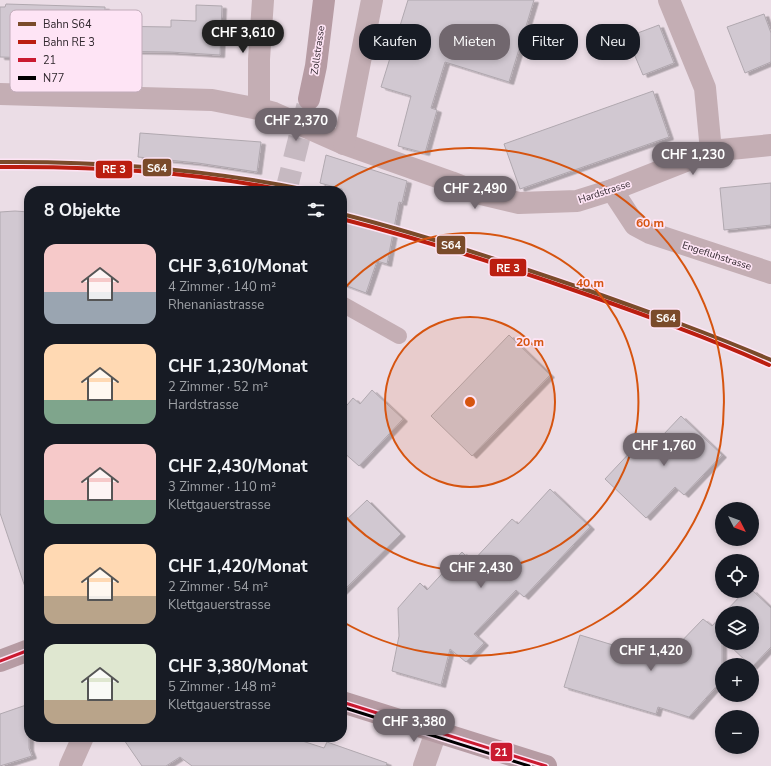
<!DOCTYPE html>
<html lang="de">
<meta charset="utf-8">
<style>
:root{--surface:#171b24;--page:#242831;--text:#f1f3f6;--muted:#9ea1a6;--accent:#71676e}
body{margin:0;font-family:"Nunito Sans",sans-serif;background:var(--page);color:var(--text);height:100vh;display:flex;flex-direction:column;font-size:15px;white-space:nowrap}
*{box-sizing:border-box;margin:0}
p{font-size:13px;color:var(--muted)}
.icon{flex:none;width:22px;height:22px;fill:none;stroke:currentColor;stroke-width:2;stroke-linecap:round;stroke-linejoin:round}
.map{position:relative;flex:1;overflow:hidden}
.sheet{position:absolute;left:24px;top:186px;width:323px;height:556px;display:flex;flex-direction:column;background:var(--surface);border-radius:16px;box-shadow:0 2px 6px #0003}
.sheet>*{flex:none}
.banner{position:absolute;left:359px;top:24px;width:352px;height:36px;display:flex;gap:8px}
.needle{width:26px;rotate:132deg}
.tools{position:absolute;left:715px;top:502px;display:grid;gap:8px}
.tools a{display:grid;place-items:center;width:44px;height:44px;border-radius:50%;background:var(--surface);box-shadow:0 2px 6px #0003;font-size:20px}
.price{position:absolute;translate:-50% -34px;padding:0 9px;border-radius:14px;background:var(--accent);color:#fff;font-size:13px;line-height:26px;filter:drop-shadow(0 1px 2px #0008)}
.price::after{content:'';position:absolute;left:50%;top:24px;width:12px;height:9px;margin-left:-6px;background:inherit;clip-path:polygon(0 0,100% 0,50% 100%)}
.price.on{background:#222;color:#fff}
ul{padding:0;list-style:none}
li{display:flex;align-items:center;gap:12px;height:100px;padding:0 20px}
li span{display:grid;place-items:center;flex:none;width:112px;height:80px;border-radius:12px;color:#555}
li>.icon{margin-inline-start:auto}
span .icon{width:48px;height:48px;fill:#fffc;stroke-width:1}
li b{font-size:17px}
h2{display:flex;justify-content:space-between;align-items:center;height:48px;padding:0 20px;font-size:17px}
.pill{padding:0 14px;border-radius:16px;background:var(--surface);box-shadow:0 2px 6px #0003;font-size:14px;line-height:36px}
.pill.on{background:var(--accent);color:#fff}
.map>svg:first-child{display:block}
.building{fill:#d1c8d1;stroke:#b0a8af;filter:url(#shadow)}
.lines{fill:none;stroke-linecap:round;stroke-linejoin:round}
.primary-tunnel{stroke:#c6b9c1;stroke-width:22;stroke-dasharray:22 11;stroke-linecap:butt}
.service{stroke:#c4aeb4;stroke-width:16}
.minor{stroke:#c4aeb4;stroke-width:22}
.tertiary{stroke:#c4aeb4;stroke-width:22}
.primary{stroke:#b69ba3;stroke-width:22}
.bus-1-casing{stroke:#fee4f5;stroke-width:6}
.bus-2-casing{stroke:#fee4f5;stroke-width:6}
.bus-1{stroke:#ca1a30;stroke-width:3}
.bus-2{stroke:#000;stroke-width:3}
.rail-1-casing{stroke:#fee4f5;stroke-width:7}
.rail-2-casing{stroke:#fee4f5;stroke-width:7}
.rail-1{stroke:#7a4b2a;stroke-width:4}
.rail-2{stroke:#bb1e10;stroke-width:4}
.ring{fill:none;stroke:#d6540f;stroke-width:2}
.labels{text-anchor:middle;stroke-width:3.5;stroke-linejoin:round;paint-order:stroke}
.street-label{font-size:10px;fill:#30272d;stroke:#fee4f5}
.key{fill:#fee4f5;stroke:#c0abb9;stroke-width:1}
.key-label{font-size:11px;fill:#30272d}
.centre{fill:#d6540f;stroke:#fee4f5;stroke-width:2}
.ring-label{font-size:12px;text-anchor:middle;font-weight:bold;fill:#d6540f;stroke:#fee4f5;stroke-width:3.5;stroke-linejoin:round;paint-order:stroke}
.line-badge{stroke:#fee4f5;stroke-width:1.5}
.badge-label{font-size:11px;text-anchor:middle;font-weight:bold;fill:#fff}
</style>
<div class="map">
<svg width="771" height="766" viewBox="0 0 771 766">
<defs>
<filter id="shadow"><feDropShadow dx="4.5" dy="2.5" stdDeviation="0" flood-color="#0004"/></filter>
</defs>
<rect width="100%" height="100%" fill="#ebdde6"/>
<g class="building">
<polygon points="408,0 534,0 509,82 445,62 431,108 437,110 425,153 398,146 411,96 381,87"/>
<polygon points="6,4 105,7 105,26 171,27 171,20 196,21 196,5 222,6 220,55 170,52 104,51 104,60 0,57 0,7 5,7"/>
<polygon points="764,14 771,33 771,62 745,73 727,27"/>
<polygon points="659,25 674,63 643,75 627,37"/>
<polygon points="653,91 669,137 520,189 504,144"/>
<polygon points="140,133 261,142 257,172 198,163 138,157"/>
<polygon points="326,155 407,181 402,203 399,202 387,264 377,261 366,293 342,284 342,189 320,183"/>
<polygon points="771,183 771,225 724,230 720,188"/>
<polygon points="15,211 29,212 29,586 25,587 0,513 0,212"/>
<polygon points="509,335 550,375 472,456 431,416"/>
<polygon points="372,390 403,419 359,466 342,451 342,411 353,398 360,404"/>
<polygon points="681,416 722,455 684,495 675,487 646,518 605,479 635,447 644,455"/>
<polygon points="550,489 590,527 524,597 516,590 474,634 484,643 466,662 450,649 441,685 392,671 399,636 398,608 420,583 427,590 462,552 472,562 512,519 518,524"/>
<polygon points="367,500 401,534 342,592 342,524"/>
<polygon points="752,590 771,608 771,647 752,667 752,665 750,665 727,643 752,643 752,613 724,613 745,591 752,591"/>
<polygon points="722,615 722,680 689,717 658,707 656,714 564,687 580,635 669,662 673,650 703,619 712,626"/>
<polygon points="29,704 29,748 32,756 0,766 0,714"/>
<polygon points="122,737 290,737 324,748 327,742 387,763 386,766 192,766 180,757 166,766 142,766"/>
</g>
<g class="lines">
<polyline class="primary-tunnel" points="286,191 309,99"/>
<polyline class="service" points="342,304 399,336"/>
<g class="minor">
<polyline points="669,0 705,88 711,151"/>
<polyline points="0,94 212,100 259,109 274,113 344,144 451,182 481,194 519,203 577,201 612,190 711,151 771,145"/>
<polyline points="259,109 259,59 263,0"/>
<polyline points="344,144 372,0"/>
<polyline points="612,190 635,225 650,233 771,273"/>
<polyline points="424,766 436,732"/>
</g>
<polyline class="tertiary" points="70,766 83,737"/>
<g class="primary">
<polyline points="309,99 316,66 324,0"/>
<polyline points="0,661 29,650"/>
<polyline points="342,702 546,766"/>
</g>
<defs>
<g id="bus-1">
<polyline points="0,661 29,650"/>
<polyline points="342,702 546,766"/>
</g>
<polyline id="bus-2" points="342,707 529,766"/>
</defs>
<use href="#bus-1" class="bus-1-casing"/>
<use href="#bus-2" class="bus-2-casing"/>
<use href="#bus-1" class="bus-1"/>
<use href="#bus-2" class="bus-2"/>
<defs>
<g id="rail-1">
<path d="M0 162C107 161 207 169 312 191"/>
<path d="M342 214C425 235 506 262 587 290 649 312 711 334 771 360"/>
</g>
<g id="rail-2">
<path d="M0 167C96 166 193 171 287 191"/>
<path d="M342 219C424 240 505 266 585 294 647 316 709 338 769 365"/>
</g>
</defs>
<use href="#rail-1" class="rail-1-casing"/>
<use href="#rail-2" class="rail-2-casing"/>
<use href="#rail-1" class="rail-1"/>
<use href="#rail-2" class="rail-2"/>
</g>
<circle cx="470" cy="402" r="85" fill="#d6540f" fill-opacity=".12"/>
<g class="ring">
<circle cx="470" cy="402" r="85"/>
<path d="M342 291A169 169 0 1 1 342 513"/>
<path d="M330 190A254 254 0 1 1 343 622"/>
</g>
<g class="labels">
<g class="street-label">
<text transform="translate(317 50) rotate(-82)" y="4">Zollstrasse</text>
<text transform="translate(604 191) rotate(-18)" y="4">Hardstrasse</text>
<text transform="translate(717 255) rotate(18)" y="4">Engefluhstrasse</text>
</g>
</g>
<rect x="10" y="10" width="132" height="82" rx="6" class="key"/>
<rect x="18" y="22" width="18" height="4" fill="#7a4b2a"/>
<rect x="18" y="40" width="18" height="4" fill="#bb1e10"/>
<rect x="18" y="58" width="18" height="4" fill="#ca1a30"/>
<rect x="18" y="76" width="18" height="4" fill="#000"/>
<g class="key-label">
<text x="43" y="28">Bahn S64</text>
<text x="43" y="46">Bahn RE 3</text>
<text x="43" y="64">21</text>
<text x="43" y="82">N77</text>
</g>
<circle cx="470" cy="402" r="6" class="centre"/>
<g class="ring-label">
<text x="650" y="227">60 m</text>
<text x="590" y="287">40 m</text>
<text x="530" y="346">20 m</text>
</g>
<g class="line-badge">
<rect x="142" y="158" width="30" height="19" rx="4" fill="#7a4b2a"/>
<rect x="95" y="160" width="38" height="19" rx="4" fill="#bb1e10"/>
<rect x="436" y="235" width="30" height="20" rx="4" fill="#7a4b2a"/>
<rect x="489" y="258" width="38" height="19" rx="4" fill="#bb1e10"/>
<rect x="650" y="309" width="31" height="19" rx="4" fill="#7a4b2a"/>
<rect x="490" y="742" width="23" height="20" rx="4" fill="#ca1a30"/>
</g>
<g class="badge-label">
<text x="157" y="172">S64</text>
<text x="114" y="173">RE 3</text>
<text x="451" y="249">S64</text>
<text x="508" y="272">RE 3</text>
<text x="666" y="322">S64</text>
<text x="501" y="756">21</text>
</g>
</svg>
<div class="tools">
<a><svg class="needle" viewBox="-14 -14 28 28"><path d="M0-13l5 13h-10z" fill="#e53935"/><path d="M0 13l5-13h-10z" fill="#9ea1a6"/></svg></a>
<a><svg class="icon" aria-label="locate" viewBox="0 0 24 24"><circle cx="12" cy="12" r="6"/><path d="M12 2v4M12 18v4M2 12h4M18 12h4"/></svg></a>
<a><svg class="icon" aria-label="layers" viewBox="0 0 24 24"><path d="M12 4l9 5-9 5-9-5zM3 14l9 5 9-5"/></svg></a>
<a>+</a>
<a>−</a>
</div>
<b class="price on" style="left:243px;top:54px">CHF 3,610</b>
<b class="price" style="left:296px;top:142px">CHF 2,370</b>
<b class="price" style="left:693px;top:176px">CHF 1,230</b>
<b class="price" style="left:475px;top:210px">CHF 2,490</b>
<b class="price" style="left:664px;top:467px">CHF 1,760</b>
<b class="price" style="left:481px;top:589px">CHF 2,430</b>
<b class="price" style="left:651px;top:672px">CHF 1,420</b>
<b class="price" style="left:414px;top:743px">CHF 3,380</b>
<div class="banner">
<a class="pill">Kaufen</a>
<a class="pill on">Mieten</a>
<a class="pill">Filter</a>
<a class="pill">Neu</a>
</div>
<section class="sheet">
<h2>8 Objekte<svg class="icon" aria-label="filters" viewBox="0 0 24 24"><path d="M4 7h16M4 17h16"/><circle cx="9" cy="7" r="2"/><circle cx="15" cy="17" r="2"/></svg></h2>
<ul>
<li><span style="background:linear-gradient(#f6c9c9 60%,#9aa5b1 0)"><svg class="icon" aria-label="home" viewBox="0 0 24 24"><path d="M3 11l9-7 9 7M6 9v11h12V9"/></svg></span><div><b>CHF 3,610/Monat</b><p>4 Zimmer · 140 m²</p><p>Rhenaniastrasse</p></div></li>
<li><span style="background:linear-gradient(#ffd9b3 70%,#7fa58c 0)"><svg class="icon" aria-label="home" viewBox="0 0 24 24"><path d="M3 11l9-7 9 7M6 9v11h12V9"/></svg></span><div><b>CHF 1,230/Monat</b><p>2 Zimmer · 52 m²</p><p>Hardstrasse</p></div></li>
<li><span style="background:linear-gradient(#f6c9c9 70%,#7fa58c 0)"><svg class="icon" aria-label="home" viewBox="0 0 24 24"><path d="M3 11l9-7 9 7M6 9v11h12V9"/></svg></span><div><b>CHF 2,430/Monat</b><p>3 Zimmer · 110 m²</p><p>Klettgauerstrasse</p></div></li>
<li><span style="background:linear-gradient(#ffd9b3 65%,#b9a48a 0)"><svg class="icon" aria-label="home" viewBox="0 0 24 24"><path d="M3 11l9-7 9 7M6 9v11h12V9"/></svg></span><div><b>CHF 1,420/Monat</b><p>2 Zimmer · 54 m²</p><p>Klettgauerstrasse</p></div></li>
<li><span style="background:linear-gradient(#dfe7d0 70%,#b9a48a 0)"><svg class="icon" aria-label="home" viewBox="0 0 24 24"><path d="M3 11l9-7 9 7M6 9v11h12V9"/></svg></span><div><b>CHF 3,380/Monat</b><p>5 Zimmer · 148 m²</p><p>Klettgauerstrasse</p></div></li>
</ul>
</section>
</div>
